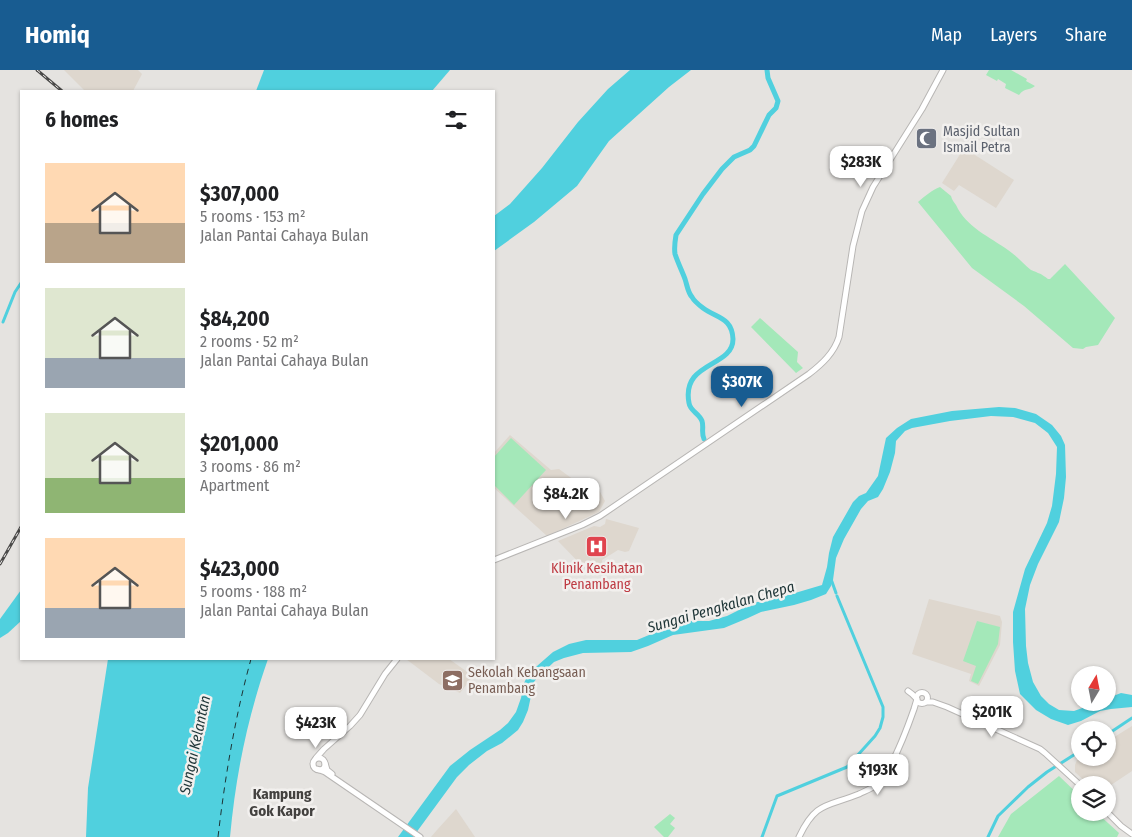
<!DOCTYPE html>
<meta charset="utf-8">
<style>
:root{--surface:#fff;--page:#f2f2f2;--text:#202124;--muted:#757577;--accent:#185c91}
body{margin:0;font-family:"Fira Sans Condensed",sans-serif;background:var(--page);color:var(--text);height:100vh;display:flex;flex-direction:column;font-size:19px;white-space:nowrap}
*{box-sizing:border-box;margin:0}
p{font-size:16px;color:var(--muted)}
.icon{flex:none;width:28px;height:28px;fill:none;stroke:currentColor;stroke-width:2;stroke-linecap:round;stroke-linejoin:round}
.map{position:relative;flex:1;overflow:hidden}
.side{position:absolute;left:20px;top:20px;width:475px;height:570px;display:flex;flex-direction:column;background:var(--surface);border-radius:0px;box-shadow:0 1px 4px #0004}
.side>*{flex:none}
.needle{width:32px;rotate:10deg}
.fabs{position:absolute;left:1071px;top:596px;display:grid;gap:10px}
.fabs a{display:grid;place-items:center;width:45px;height:45px;border-radius:50%;background:var(--surface);box-shadow:0 1px 4px #0004;font-size:25px}
.price{position:absolute;translate:-50% -42px;padding:0 11px;border-radius:10px;background:#fff;color:#222;font-size:16px;line-height:32px;filter:drop-shadow(0 1px 2px #0008)}
.price::after{content:'';position:absolute;left:50%;top:30px;width:15px;height:11px;margin-left:-8px;background:inherit;clip-path:polygon(0 0,100% 0,50% 100%)}
.price.selected{background:var(--accent);color:#fff}
ul{padding:0;list-style:none}
li{display:flex;align-items:center;gap:15px;height:125px;padding:0 25px}
li span{display:grid;place-items:center;flex:none;width:140px;height:100px;border-radius:0px;color:#555}
li>.icon{margin-inline-start:auto}
span .icon{width:60px;height:60px;fill:#fffc;stroke-width:1}
li b{font-size:21px}
h2{display:flex;justify-content:space-between;align-items:center;height:60px;padding:0 25px;font-size:21px}
header{display:flex;align-items:center;gap:30px;box-sizing:border-box;height:70px;padding:0 25px;background:var(--accent);color:#fff}
header strong{font-size:24px}
nav{display:flex;gap:28px;margin-inline-start:auto;font-size:18px}
.map>svg:first-child{display:block}
.built{fill:#ded7ce}
.green{fill:#a4e8b9}
.water{fill:#50d0de}
.lines{fill:none;stroke-linecap:round;stroke-linejoin:round}
.canal{stroke:#50d0de;stroke-width:3}
.river{stroke:#50d0de;stroke-width:5}
.ferry{stroke:#1d3436;stroke-width:1;stroke-dasharray:6 5;stroke-linecap:butt}
.major-casing{stroke:#b8b6b4;stroke-width:7}
.major{stroke:#fff;stroke-width:5}
.rail-casing{stroke:#4a4948;stroke-width:3}
.rail{stroke:#f2f0ee;stroke-width:1;stroke-dasharray:4;stroke-linecap:butt}
.labels{text-anchor:middle;stroke-width:5;stroke-linejoin:round;paint-order:stroke}
.worship-label{font-size:14px;fill:#5b616d;stroke:#f2f0ee;text-anchor:start}
.health-label{font-size:14px;fill:#be3a42;stroke:#f2f0ee}
.education-label{font-size:14px;fill:#785e54;stroke:#f2f0ee;text-anchor:start}
.water-label{font-size:15px;font-style:italic;fill:#1d3436;stroke:#f2f0ee}
.neighbourhood-label{font-size:15px;font-weight:bold;fill:#43413f;stroke:#f2f0ee}
</style>
<header>
<strong>Homiq</strong>
<nav><a>Map</a><a>Layers</a><a>Share</a></nav>
</header>
<div class="map">
<svg width="1132" height="767" viewBox="0 0 1132 767">
<rect width="100%" height="100%" fill="#e5e3e0"/>
<g class="built">
<polygon points="64,0 138,0 142,4 133,21 85,21"/>
<polygon points="964,78 1014,110 996,138 959,115 954,121 942,113"/>
<polygon points="510,365 551,400 559,399 574,410 593,419 598,418 605,431 599,442 547,466 494,418 494,383"/>
<polygon points="606,449 639,458 629,481 625,482 618,480 602,490 603,499 590,504 558,471 594,456 600,457 605,454"/>
<polygon points="929,529 1000,546 1002,552 1000,575 979,616 969,611 971,604 912,584"/>
<polygon points="406,589 449,589 473,606 460,623 439,614"/>
<polygon points="1132,656 1132,701 1108,717 1108,715 1089,715 1075,702 1075,695 1077,690 1081,688 1108,688 1108,671"/>
<polygon points="456,739 475,767 431,767 437,760"/>
</g>
<g class="green">
<path d="M989 0H1011L1027 9 1026 11 1035 16C1029 21 1025 17 1019 25L1005 18 1006 14 998 9 997 11 986 5Z"/>
<path d="M940 117 951 126C952 130 954 132 956 135 966 157 990 167 1008 180 1017 186 1023 194 1031 200 1035 202 1035 201 1038 203 1042 204 1045 207 1048 209H1050L1065 194 1115 248 1098 275 1086 277 1083 279 1073 278 1024 236 972 198 918 132C925 126 932 120 940 117Z"/>
<polygon points="760,248 798,282 797,292 803,298 796,303 751,257"/>
<polygon points="511,368 546,400 514,435 494,415 494,387"/>
<polygon points="977,551 1000,557 998,574 978,614 971,611 976,596 963,591"/>
<polygon points="1059,706 1080,726 1080,742 1097,743 1119,763 1117,767 998,767 1011,744"/>
<polygon points="670,744 675,748 670,754 675,758 668,767 664,767 654,757"/>
</g>
<g class="water">
<polygon points="264,0 450,0 432,21 256,21"/>
<polygon points="630,0 691,0 669,17 609,71 577,116 534,152 494,181 494,146 510,134 542,98 578,52 608,19"/>
<polygon points="999,337 1015,338 1036,344 1052,355 1061,366 1065,375 1066,407 1064,428 1059,452 1038,494 1030,515 1025,539 1026,576 1028,593 1033,612 1041,626 1049,634 1059,640 1074,641 1085,637 1094,633 1108,632 1108,628 1121,623 1132,625 1132,637 1111,639 1100,641 1081,651 1068,655 1051,649 1036,640 1020,624 1015,601 1013,572 1013,542 1025,499 1047,453 1052,436 1056,404 1057,377 1048,363 1035,353 1013,347 991,346 950,351 912,358 905,361 896,371 895,383 890,402 883,419 878,427 868,431 861,439 844,469 836,488 833,510 831,516 826,524 811,530 794,535 761,542 748,548 724,558 673,565 648,576 631,582 583,583 564,588 554,592 537,608 534,612 528,640 523,652 518,660 502,673 487,681 469,695 457,707 413,767 398,767 450,696 470,680 500,660 508,653 516,642 521,628 524,613 529,603 553,582 569,574 586,570 637,570 673,555 690,551 709,551 727,546 753,533 785,526 822,515 827,497 829,483 833,467 853,432 859,426 866,423 878,406 886,368 897,358 911,349 952,341"/>
<polygon points="21,520 21,551 8,563 0,568 0,549"/>
<path d="M108 589H268C247 649 236 704 230 767H86L88 718Z"/>
</g>
<g class="lines">
<g class="canal">
<polyline points="3,252 15,222 21,213"/>
<polyline points="831,509 836,523"/>
<polyline points="1108,664 1132,648"/>
<polyline points="762,767 777,726 847,697 875,666 880,658 883,647 883,637 837,526"/>
<polyline points="988,767 998,746 1028,717 1047,702 1080,681"/>
</g>
<path class="river" d="M704 369C701 363 704 357 702 351 699 343 690 341 689 333 681 291 733 298 733 269 732 247 716 248 703 238 699 235 694 231 692 227 688 223 687 215 685 209 682 201 678 193 675 184 674 178 675 171 676 165L703 124 722 99 734 87 750 80 754 76 769 45 776 38 778 31 768 8 767 0"/>
<path class="ferry" d="M218 767C225 707 235 647 251 589"/>
<defs>
<g id="major">
<path d="M494 490 582 455 600 446 809 304C822 294 834 283 839 267L853 176 862 141 873 117 922 39 943 0"/>
<circle cx="922" cy="628" r="5.5"/>
<polyline points="926,632 933,632 947,637 1040,679 1045,683 1080,715"/>
<circle cx="319" cy="694" r="6"/>
<polyline points="316,688 324,679 350,656 360,645 385,604 397,589"/>
<polyline points="325,693 327,700 332,704"/>
<polyline points="317,699 325,702 420,767"/>
<polyline points="1107,742 1121,756 1132,764"/>
<path d="M799 767C816 731 827 737 859 724 865 721 871 719 876 715 892 701 907 659 914 639L917 629 912 624 908 621"/>
</g>
</defs>
<use href="#major" class="major-casing"/>
<use href="#major" class="major"/>
<defs>
<g id="rail">
<polyline points="37,0 62,21"/>
<polyline points="0,494 21,457"/>
</g>
</defs>
<use href="#rail" class="rail-casing"/>
<use href="#rail" class="rail"/>
</g>
<defs>
<symbol id="mosque-square" viewBox="-11 -11 22 22"><rect x="-9" y="-9" width="18" height="18" rx="4" fill="#6b7280" stroke="#f2f0ee"/><path d="M3.5-4.9A6 6 0 1 0 3.5 4.9A5 5 0 1 1 3.5-4.9Z" fill="#fff"/></symbol>
<symbol id="hospital-square" viewBox="-11 -11 22 22"><rect x="-9" y="-9" width="18" height="18" rx="4" fill="#e0444e" stroke="#f2f0ee"/><path d="M-5-5h3v3.5h4V-5h3V5h-3V1.5h-4V5h-3Z" fill="#fff"/></symbol>
<symbol id="school-square" viewBox="-11 -11 22 22"><rect x="-9" y="-9" width="18" height="18" rx="4" fill="#8d6e63" stroke="#f2f0ee"/><path d="M0-5L7-2L0 1L-7-2ZM-4 1L0 2.5L4 1V4Q0 6-4 4Z" fill="#fff"/></symbol>
</defs>
<g fill-rule="evenodd">
<use href="#mosque-square" x="914" y="56" width="25" height="25"/>
<use href="#hospital-square" x="584" y="464" width="25" height="25"/>
<use href="#school-square" x="440" y="598" width="25" height="25"/>
</g>
<g class="labels">
<g class="worship-label">
<text x="943" y="66">Masjid Sultan<tspan x="943" dy="16">Ismail Petra</tspan></text>
</g>
<g class="health-label">
<text x="597" y="503">Klinik Kesihatan<tspan x="597" dy="16">Penambang</tspan></text>
</g>
<g class="education-label">
<text x="468" y="607">Sekolah Kebangsaan<tspan x="468" dy="16">Penambang</tspan></text>
</g>
<g class="water-label">
<text transform="translate(721 537) rotate(-16)" y="5">Sungai Pengkalan Chepa</text>
<text transform="translate(195 675) rotate(-78)" y="5">Sungai Kelantan</text>
</g>
<g class="neighbourhood-label">
<text x="282" y="729">Kampung<tspan x="282" dy="17">Gok Kapor</tspan></text>
</g>
</g>
</svg>
<div class="fabs">
<a><svg class="needle" viewBox="-14 -14 28 28"><path d="M0-13l5 13h-10z" fill="#e53935"/><path d="M0 13l5-13h-10z" fill="#757577"/></svg></a>
<a><svg class="icon" aria-label="locate" viewBox="0 0 24 24"><circle cx="12" cy="12" r="6"/><path d="M12 2v4M12 18v4M2 12h4M18 12h4"/></svg></a>
<a><svg class="icon" aria-label="layers" viewBox="0 0 24 24"><path d="M12 4l9 5-9 5-9-5zM3 14l9 5 9-5"/></svg></a>
</div>
<b class="price" style="left:861px;top:118px">$283K</b>
<b class="price selected" style="left:742px;top:338px">$307K</b>
<b class="price" style="left:566px;top:450px">$84.2K</b>
<b class="price" style="left:992px;top:668px">$201K</b>
<b class="price" style="left:316px;top:679px">$423K</b>
<b class="price" style="left:878px;top:726px">$193K</b>
<section class="side">
<h2>6 homes<svg class="icon" aria-label="filters" viewBox="0 0 24 24"><path d="M4 7h16M4 17h16"/><circle cx="9" cy="7" r="2"/><circle cx="15" cy="17" r="2"/></svg></h2>
<ul>
<li><span style="background:linear-gradient(#ffd9b3 60%,#b9a48a 0)"><svg class="icon" aria-label="home" viewBox="0 0 24 24"><path d="M3 11l9-7 9 7M6 9v11h12V9"/></svg></span><div><b>$307,000</b><p>5 rooms · 153 m²</p><p>Jalan Pantai Cahaya Bulan</p></div></li>
<li><span style="background:linear-gradient(#dfe7d0 70%,#9aa5b1 0)"><svg class="icon" aria-label="home" viewBox="0 0 24 24"><path d="M3 11l9-7 9 7M6 9v11h12V9"/></svg></span><div><b>$84,200</b><p>2 rooms · 52 m²</p><p>Jalan Pantai Cahaya Bulan</p></div></li>
<li><span style="background:linear-gradient(#dfe7d0 65%,#8fb573 0)"><svg class="icon" aria-label="home" viewBox="0 0 24 24"><path d="M3 11l9-7 9 7M6 9v11h12V9"/></svg></span><div><b>$201,000</b><p>3 rooms · 86 m²</p><p>Apartment</p></div></li>
<li><span style="background:linear-gradient(#ffd9b3 70%,#9aa5b1 0)"><svg class="icon" aria-label="home" viewBox="0 0 24 24"><path d="M3 11l9-7 9 7M6 9v11h12V9"/></svg></span><div><b>$423,000</b><p>5 rooms · 188 m²</p><p>Jalan Pantai Cahaya Bulan</p></div></li>
</ul>
</section>
</div>
